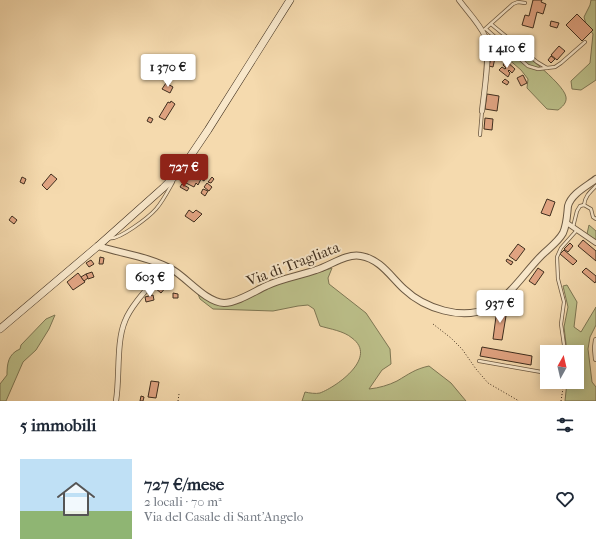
<!DOCTYPE html>
<html lang="it">
<meta charset="utf-8">
<style>
:root{--surface:#fff;--page:#f2f2f3;--text:#1f2937;--muted:#747a83;--line:#e0e1e3;--accent:#8f2418}
body{margin:0;font-family:"IM FELL French Canon",serif;background:var(--page);color:var(--text);height:100vh;display:flex;flex-direction:column;font-size:15px;white-space:nowrap}
*{box-sizing:border-box;margin:0}
p{font-size:13px;color:var(--muted)}
.icon{flex:none;width:22px;height:22px;fill:none;stroke:currentColor;stroke-width:2;stroke-linecap:round;stroke-linejoin:round}
.map{position:relative;height:401px;overflow:hidden}
.panel{display:flex;flex-direction:column;background:var(--surface);flex:1}
.panel>*{flex:none}
.needle{width:26px;rotate:8deg}
.buttons{position:absolute;left:540px;top:345px;display:grid;gap:8px}
.buttons a{display:grid;place-items:center;width:44px;height:44px;border-radius:0px;background:var(--surface);box-shadow:0 2px 10px #0003;font-size:20px}
.price{position:absolute;translate:-50% -34px;padding:0 9px;border-radius:4px;background:#fff;color:#222;font-size:13px;line-height:26px;filter:drop-shadow(0 1px 2px #0008)}
.price::after{content:'';position:absolute;left:50%;top:24px;width:12px;height:9px;margin-left:-6px;background:inherit;clip-path:polygon(0 0,100% 0,50% 100%)}
.price.on{background:var(--accent);color:#fff}
ul{padding:0;list-style:none}
li{display:flex;align-items:center;gap:12px;height:100px;padding:0 20px}
li+li{border-top:1px solid var(--line)}
li span{display:grid;place-items:center;flex:none;width:112px;height:80px;border-radius:0px;color:#555}
li>.icon{margin-inline-start:auto}
span .icon{width:48px;height:48px;fill:#fffc;stroke-width:1}
li b{font-size:17px}
h2{display:flex;justify-content:space-between;align-items:center;height:48px;padding:0 20px;font-size:17px}
.map>svg:first-child{display:block}
.green{fill:#bcc08a;stroke:#7e7754}
.building{fill:#e0a381;stroke:#3f2e1e}
.lines{fill:none;stroke-linecap:round;stroke-linejoin:round}
.service-casing{stroke:#6c5942;stroke-width:4}
.minor-casing{stroke:#6c5942;stroke-width:6}
.tertiary-casing{stroke:#6c5942;stroke-width:8}
.secondary-casing{stroke:#3f2e1e;stroke-width:8}
.path{stroke:#3f2e1e;stroke-width:1;stroke-dasharray:1 2;stroke-linecap:butt}
.service{stroke:#f8e7ca;stroke-width:2.5}
.minor{stroke:#f8e7ca;stroke-width:4.5}
.tertiary{stroke:#f8e7ca;stroke-width:6}
.secondary{stroke:#f8e7ca;stroke-width:7}
.labels{text-anchor:middle;stroke-width:4;stroke-linejoin:round;paint-order:stroke}
.street-label{font-size:15px;fill:#3f2e1e;stroke:#f8e7ca}
</style>
<div class="map">
<svg width="596" height="401" viewBox="0 0 596 401">
<rect width="100%" height="100%" fill="#f5daae"/>
<filter id="stains"><feTurbulence type="fractalNoise" baseFrequency=".005" numOctaves="4"/><feColorMatrix values="0 0 0 0 .2 0 0 0 0 .09 0 0 0 0 .02 0 0 0 .5 -.17"/></filter>
<radialGradient id="worn" r=".72"><stop offset=".6" stop-color="#630" stop-opacity="0"/><stop offset="1" stop-color="#630" stop-opacity=".3"/></radialGradient>
<g class="green">
<polygon points="591,0 596,0 596,80 581,90 572,89 571,81 590,63 593,34 586,24 584,17 590,5"/>
<path d="M502 38C515 46 564 83 566 97 567 103 562 107 558 110L547 109 527 88 528 79 521 70 499 51 498 44Z"/>
<polygon points="589,225 596,231 596,240 587,234"/>
<path d="M332 268 328 278 329 284 366 313 390 349 391 364 382 370 369 389C379 388 389 385 397 381 409 374 415 369 429 366L451 383 466 401H302L305 392C309 393 316 394 320 393 338 386 378 357 352 338 344 331 330 329 320 326L314 309 308 305 298 306 273 311 213 309 200 299 198 294 221 305 283 281 300 278Z"/>
<polygon points="567,285 577,302 574,327 581,332 596,307 596,325 590,337 588,349 592,382 596,387 596,401 565,401 567,382 577,382 577,352 567,352 564,327 568,307 563,286"/>
<path d="M55 315 49 329 36 350 23 362 6 401H0V384L7 375C7 364 8 354 20 349L21 345 46 319Z"/>
</g>
<g class="building">
<polygon points="533,0 542,0 541,2 546,4 543,14 537,12 533,28 522,25 525,15 529,16"/>
<polygon points="577,14 593,30 582,41 566,25"/>
<polygon points="551,21 559,23 557,28 550,26"/>
<polygon points="559,46 565,51 557,60 551,55"/>
<polygon points="551,56 555,59 551,63 548,60"/>
<polygon points="491,58 495,58 493,67 489,66"/>
<polygon points="506,61 515,69 512,73 509,70 508,71 510,73 508,77 499,70 502,67 505,69 506,68 503,65"/>
<polygon points="523,75 527,83 521,86 517,78"/>
<polygon points="505,79 509,82 507,85 502,82"/>
<polygon points="166,83 173,87 170,93 162,89"/>
<polygon points="487,94 499,96 497,111 485,109"/>
<polygon points="171,101 175,104 165,120 159,117 168,102 170,103"/>
<polygon points="149,117 153,119 151,123 147,121"/>
<polygon points="485,118 493,119 492,130 484,129"/>
<polygon points="197,162 202,165 200,168 195,165"/>
<polygon points="193,170 195,170 206,177 204,181 201,179 198,185 196,183 194,187 186,183"/>
<polygon points="51,174 57,179 47,190 42,185"/>
<polygon points="22,177 26,179 24,184 20,182"/>
<polygon points="212,177 214,179 211,183 208,182"/>
<polygon points="207,183 212,187 209,191 204,187"/>
<polygon points="182,184 189,188 187,191 180,187"/>
<polygon points="203,189 208,191 205,196 201,193"/>
<polygon points="547,199 555,202 550,216 541,213"/>
<polygon points="189,210 193,213 196,210 202,214 194,222 185,216"/>
<polygon points="12,216 17,220 14,224 9,220"/>
<polygon points="583,240 596,251 596,261 578,246"/>
<polygon points="570,243 573,246 568,252 564,249"/>
<polygon points="518,244 525,249 516,261 509,256"/>
<polygon points="564,250 577,261 573,265 560,254"/>
<polygon points="100,257 104,258 103,264 99,264"/>
<polygon points="507,259 513,262 511,265 506,261"/>
<polygon points="91,260 94,264 89,267 86,263"/>
<polygon points="538,268 544,272 535,285 529,281"/>
<polygon points="586,268 596,276 596,281 595,283 582,272"/>
<polygon points="92,272 94,277 88,279 86,274"/>
<polygon points="150,272 155,276 151,281 146,277"/>
<polygon points="78,273 85,282 73,290 67,282"/>
<polygon points="86,274 88,278 84,281 81,277"/>
<polygon points="161,281 167,286 161,293 155,288"/>
<polygon points="173,293 178,294 178,298 173,298"/>
<polygon points="153,295 154,300 146,302 145,297"/>
<polygon points="497,309 507,310 502,340 493,339"/>
<polygon points="482,347 532,356 531,365 480,356"/>
<polygon points="151,381 159,382 156,398 148,397"/>
<polygon points="141,396 144,397 143,401 140,401"/>
</g>
<g class="lines">
<defs>
<g id="service">
<polyline points="491,24 537,62 547,68"/>
<polyline points="485,29 513,4 518,2 525,3"/>
<polyline points="486,29 528,66 538,69 555,67 561,63 585,42"/>
<polyline points="480,135 482,111"/>
<path d="M584 205C585 196 590 192 596 186"/>
<polyline points="573,227 577,211 580,206 584,205 591,209 593,217 596,219"/>
<path d="M109 238C118 241 149 217 156 209 163 201 168 191 173 182"/>
<polyline points="565,352 561,324 564,302 558,279 557,257 561,248 577,230"/>
<polyline points="479,361 547,373"/>
</g>
<g id="minor">
<path d="M459 0C467 11 479 23 485 36 491 50 484 93 482 111"/>
<polyline points="567,223 596,243"/>
<polyline points="596,340 595,348 596,359"/>
<path d="M116 401C120 377 116 342 125 321 132 303 154 282 166 267"/>
</g>
<path id="tertiary" d="M98 246C123 254 151 257 173 270 188 279 206 302 224 303 237 303 255 291 266 286 282 278 299 276 316 270 330 266 346 253 361 256 380 259 391 277 404 289 424 308 462 321 488 308 511 296 524 273 542 255 549 248 558 242 563 233 567 224 567 215 568 206 571 194 587 186 596 179"/>
<polyline id="secondary" points="0,329 98,246 163,188 181,170 208,130 290,0"/>
</defs>
<use href="#service" class="service-casing"/>
<use href="#minor" class="minor-casing"/>
<use href="#tertiary" class="tertiary-casing"/>
<use href="#secondary" class="secondary-casing"/>
<g class="path">
<polyline points="433,324 451,338 462,349 476,369 488,383 519,401"/>
<polyline points="178,401 179,394"/>
<polyline points="561,401 564,382"/>
</g>
<use href="#service" class="service"/>
<use href="#minor" class="minor"/>
<use href="#tertiary" class="tertiary"/>
<use href="#secondary" class="secondary"/>
</g>
<g class="labels">
<g class="street-label">
<text transform="translate(293 264) rotate(-21)" y="5">Via di Tragliata</text>
</g>
</g>
<rect width="100%" height="100%" filter="url(#stains)"/>
<rect width="100%" height="100%" fill="url(#worn)"/>
</svg>
<div class="buttons">
<a><svg class="needle" viewBox="-14 -14 28 28"><path d="M0-13l5 13h-10z" fill="#e53935"/><path d="M0 13l5-13h-10z" fill="#747a83"/></svg></a>
</div>
<b class="price" style="left:507px;top:69px">1 410 €</b>
<b class="price" style="left:168px;top:88px">1 370 €</b>
<b class="price on" style="left:184px;top:188px">727 €</b>
<b class="price" style="left:150px;top:298px">603 €</b>
<b class="price" style="left:500px;top:324px">937 €</b>
</div>
<section class="panel">
<h2>5 immobili<svg class="icon" aria-label="filters" viewBox="0 0 24 24"><path d="M4 7h16M4 17h16"/><circle cx="9" cy="7" r="2"/><circle cx="15" cy="17" r="2"/></svg></h2>
<ul>
<li><span style="background:linear-gradient(#bfe0f5 65%,#8fb573 0)"><svg class="icon" aria-label="home" viewBox="0 0 24 24"><path d="M3 11l9-7 9 7M6 9v11h12V9"/></svg></span><div><b>727 €/mese</b><p>2 locali · 70 m²</p><p>Via del Casale di Sant'Angelo</p></div><svg class="icon" aria-label="heart" viewBox="0 0 24 24"><path d="M12 20l-8-8c-3-5 5-10 8-4 3-6 11-1 8 4z"/></svg></li>
</ul>
</section>
